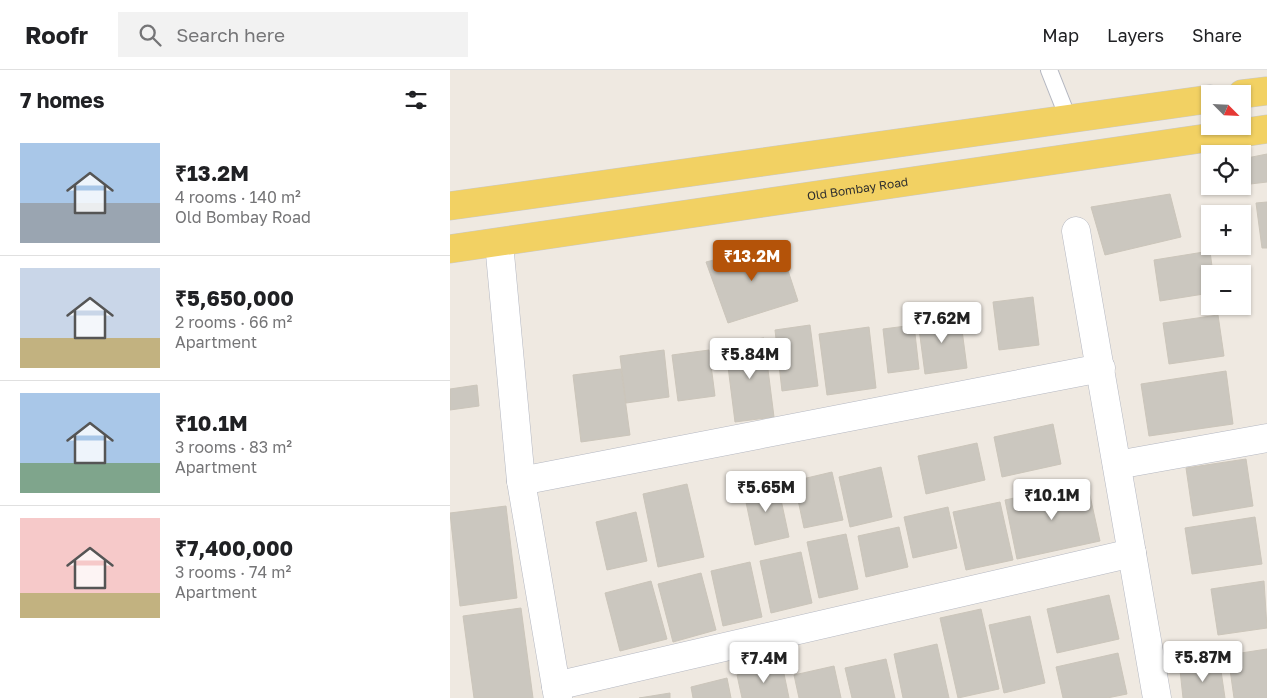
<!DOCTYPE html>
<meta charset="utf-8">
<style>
:root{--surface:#fff;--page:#f2f2f2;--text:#202124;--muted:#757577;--line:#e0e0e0;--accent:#b45309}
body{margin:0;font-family:"Golos Text",sans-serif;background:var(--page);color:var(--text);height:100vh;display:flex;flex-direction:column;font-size:19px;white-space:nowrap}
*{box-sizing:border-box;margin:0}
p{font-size:16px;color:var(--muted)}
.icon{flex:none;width:28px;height:28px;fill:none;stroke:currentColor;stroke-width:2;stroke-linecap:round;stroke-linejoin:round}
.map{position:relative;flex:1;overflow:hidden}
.drawer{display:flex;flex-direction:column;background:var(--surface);width:450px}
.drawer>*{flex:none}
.needle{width:32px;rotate:114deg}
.fabs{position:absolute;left:751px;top:15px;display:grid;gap:10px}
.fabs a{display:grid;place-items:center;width:50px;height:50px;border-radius:0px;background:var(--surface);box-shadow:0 1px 4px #0004;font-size:25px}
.price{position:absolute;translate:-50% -42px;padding:0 11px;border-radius:5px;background:#fff;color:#222;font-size:16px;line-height:32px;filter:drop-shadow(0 1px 2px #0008)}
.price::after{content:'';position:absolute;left:50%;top:30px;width:15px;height:11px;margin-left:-8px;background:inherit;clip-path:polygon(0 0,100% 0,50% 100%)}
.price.selected{background:var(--accent);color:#fff}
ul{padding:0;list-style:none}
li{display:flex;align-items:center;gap:15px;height:125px;padding:0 20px}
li+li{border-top:1px solid var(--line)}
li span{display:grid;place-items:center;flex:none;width:140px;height:100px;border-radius:0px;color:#555}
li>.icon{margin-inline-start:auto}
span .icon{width:60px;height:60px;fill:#fffc;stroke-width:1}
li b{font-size:21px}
h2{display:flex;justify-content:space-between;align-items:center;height:60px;padding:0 20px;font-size:21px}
header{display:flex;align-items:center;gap:30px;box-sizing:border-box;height:70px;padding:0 25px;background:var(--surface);border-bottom:1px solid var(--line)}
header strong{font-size:24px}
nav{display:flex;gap:28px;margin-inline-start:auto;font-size:18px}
.search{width:350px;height:45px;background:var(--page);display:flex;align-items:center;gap:12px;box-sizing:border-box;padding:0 18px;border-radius:0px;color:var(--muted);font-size:19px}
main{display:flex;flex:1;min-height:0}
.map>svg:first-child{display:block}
.building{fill:#cbc7bf;stroke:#cbc5ba}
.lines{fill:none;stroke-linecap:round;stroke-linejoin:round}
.service-casing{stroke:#b4b7c1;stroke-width:18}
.minor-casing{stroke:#b4b7c1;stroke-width:29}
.primary-casing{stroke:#c9c9c9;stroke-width:29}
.service{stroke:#fff;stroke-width:16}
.minor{stroke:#fff;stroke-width:28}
.primary{stroke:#f2d163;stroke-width:28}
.labels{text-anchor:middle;stroke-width:4.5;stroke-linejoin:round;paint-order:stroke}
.street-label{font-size:12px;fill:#2e2e2e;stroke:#fff}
</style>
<header>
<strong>Roofr</strong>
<div class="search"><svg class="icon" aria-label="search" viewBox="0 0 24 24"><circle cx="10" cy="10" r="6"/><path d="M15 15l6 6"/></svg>Search here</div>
<nav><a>Map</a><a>Layers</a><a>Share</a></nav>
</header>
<main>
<section class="drawer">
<h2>7 homes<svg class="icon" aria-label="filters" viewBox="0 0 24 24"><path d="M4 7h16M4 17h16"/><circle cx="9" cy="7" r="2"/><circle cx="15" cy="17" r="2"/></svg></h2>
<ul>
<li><span style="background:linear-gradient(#a9c7e8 60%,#9aa5b1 0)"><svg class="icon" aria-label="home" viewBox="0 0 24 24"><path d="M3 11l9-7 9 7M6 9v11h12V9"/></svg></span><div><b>₹13.2M</b><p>4 rooms · 140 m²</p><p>Old Bombay Road</p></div></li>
<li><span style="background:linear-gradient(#c9d6e8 70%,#c2b280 0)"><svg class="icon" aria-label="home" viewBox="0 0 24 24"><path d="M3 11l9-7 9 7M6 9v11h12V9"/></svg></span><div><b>₹5,650,000</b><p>2 rooms · 66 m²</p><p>Apartment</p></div></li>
<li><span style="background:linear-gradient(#a9c7e8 70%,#7fa58c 0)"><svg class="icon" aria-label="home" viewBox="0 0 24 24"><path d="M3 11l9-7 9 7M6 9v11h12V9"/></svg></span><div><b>₹10.1M</b><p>3 rooms · 83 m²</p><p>Apartment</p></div></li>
<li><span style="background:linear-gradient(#f6c9c9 75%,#c2b280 0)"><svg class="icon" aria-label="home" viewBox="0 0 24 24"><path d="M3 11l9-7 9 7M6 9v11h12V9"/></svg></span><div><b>₹7,400,000</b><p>3 rooms · 74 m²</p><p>Apartment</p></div></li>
</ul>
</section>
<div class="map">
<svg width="817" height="628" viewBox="0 0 817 628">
<rect width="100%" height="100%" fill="#efe9e1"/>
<g class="building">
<polygon points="817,84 817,112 792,115 792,89"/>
<polygon points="720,124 731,167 655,185 641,137"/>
<polygon points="817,132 817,178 812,178 806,133"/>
<polygon points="329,173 348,231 278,253 256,192"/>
<polygon points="760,181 763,204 760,204 760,223 710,231 704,190"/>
<polygon points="583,227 589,275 549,280 543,232"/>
<polygon points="510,245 517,298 475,304 468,251"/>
<polygon points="768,245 774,286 719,294 713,253"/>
<polygon points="360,255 368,316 332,321 325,260"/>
<polygon points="464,255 469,299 438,303 433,259"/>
<polygon points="419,257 426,318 377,325 369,264"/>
<polygon points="314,268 324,347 285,352 275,273"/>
<polygon points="214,280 219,327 176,333 170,286"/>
<polygon points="259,280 265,326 228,331 222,285"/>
<polygon points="171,299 180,365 131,372 123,305"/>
<polygon points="776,301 783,354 699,366 691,314"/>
<polygon points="27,315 29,336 0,340 0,319"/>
<polygon points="603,354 611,394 552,407 544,367"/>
<polygon points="527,373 535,410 476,424 468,386"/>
<polygon points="796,389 803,436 743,446 736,398"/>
<polygon points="431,397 442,447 400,457 389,407"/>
<polygon points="382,402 393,450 354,458 344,411"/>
<polygon points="327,411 339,467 305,475 293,418"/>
<polygon points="637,412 650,471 567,489 555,430"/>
<polygon points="237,414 254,487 208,497 193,424"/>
<polygon points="550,432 563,490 516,500 503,442"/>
<polygon points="56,436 67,528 10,536 0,443"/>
<polygon points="498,437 507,478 463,488 454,447"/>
<polygon points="186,442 197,491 157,500 146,452"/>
<polygon points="805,447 812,494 742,504 735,458"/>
<polygon points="449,457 458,497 416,507 408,466"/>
<polygon points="396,464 408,519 369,528 357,472"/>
<polygon points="351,482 362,533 321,543 310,491"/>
<polygon points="300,492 312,547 273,556 261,501"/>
<polygon points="251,503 266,560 223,572 208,514"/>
<polygon points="201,511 217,569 170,581 155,523"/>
<polygon points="814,511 817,558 768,565 761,519"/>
<polygon points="659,525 669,569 607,583 597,539"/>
<polygon points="71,538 83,628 24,628 13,546"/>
<polygon points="531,539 549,619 508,628 490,548"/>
<polygon points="580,546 595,613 554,623 539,555"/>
<polygon points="487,574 499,628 453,628 444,584"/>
<polygon points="817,579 817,628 784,628 778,585"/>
<polygon points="668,583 677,624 657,628 613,628 606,597"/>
<polygon points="436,589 445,628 402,628 395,598"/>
<polygon points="332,594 339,628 292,628 287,605"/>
<polygon points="770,594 775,628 733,628 730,600"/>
<polygon points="384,596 391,628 349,628 344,605"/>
<polygon points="277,608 281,628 243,628 241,617"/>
<polygon points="220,623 220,628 189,628"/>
</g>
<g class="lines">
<defs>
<polyline id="service" points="599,0 618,48"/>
<g id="minor">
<polyline points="626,161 707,628"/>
<polyline points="49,173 71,411 108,628"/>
<polyline points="667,395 817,368"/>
<polyline points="71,411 651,298"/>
<polyline points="106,616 682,483"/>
</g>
<g id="primary">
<polyline points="792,24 817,21"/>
<polyline points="0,136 760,29"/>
<path id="s1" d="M0 179 817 59"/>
</g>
</defs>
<use href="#service" class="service-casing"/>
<use href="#minor" class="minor-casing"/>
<use href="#primary" class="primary-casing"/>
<use href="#service" class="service"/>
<use href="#minor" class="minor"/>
<use href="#primary" class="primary"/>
</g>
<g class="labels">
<g class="street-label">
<text dy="4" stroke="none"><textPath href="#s1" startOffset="412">Old Bombay Road</textPath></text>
</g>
</g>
</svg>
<div class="fabs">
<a><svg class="needle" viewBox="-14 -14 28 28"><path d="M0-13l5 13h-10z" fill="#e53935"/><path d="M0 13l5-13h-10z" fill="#757577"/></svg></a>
<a><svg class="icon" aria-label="locate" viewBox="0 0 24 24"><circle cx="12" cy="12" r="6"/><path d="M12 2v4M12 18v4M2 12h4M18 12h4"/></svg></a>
<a>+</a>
<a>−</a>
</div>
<b class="price selected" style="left:302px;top:212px">₹13.2M</b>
<b class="price" style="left:492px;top:274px">₹7.62M</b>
<b class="price" style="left:300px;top:310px">₹5.84M</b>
<b class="price" style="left:316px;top:443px">₹5.65M</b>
<b class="price" style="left:602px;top:451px">₹10.1M</b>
<b class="price" style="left:753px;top:613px">₹5.87M</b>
<b class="price" style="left:314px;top:614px">₹7.4M</b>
</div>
</main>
